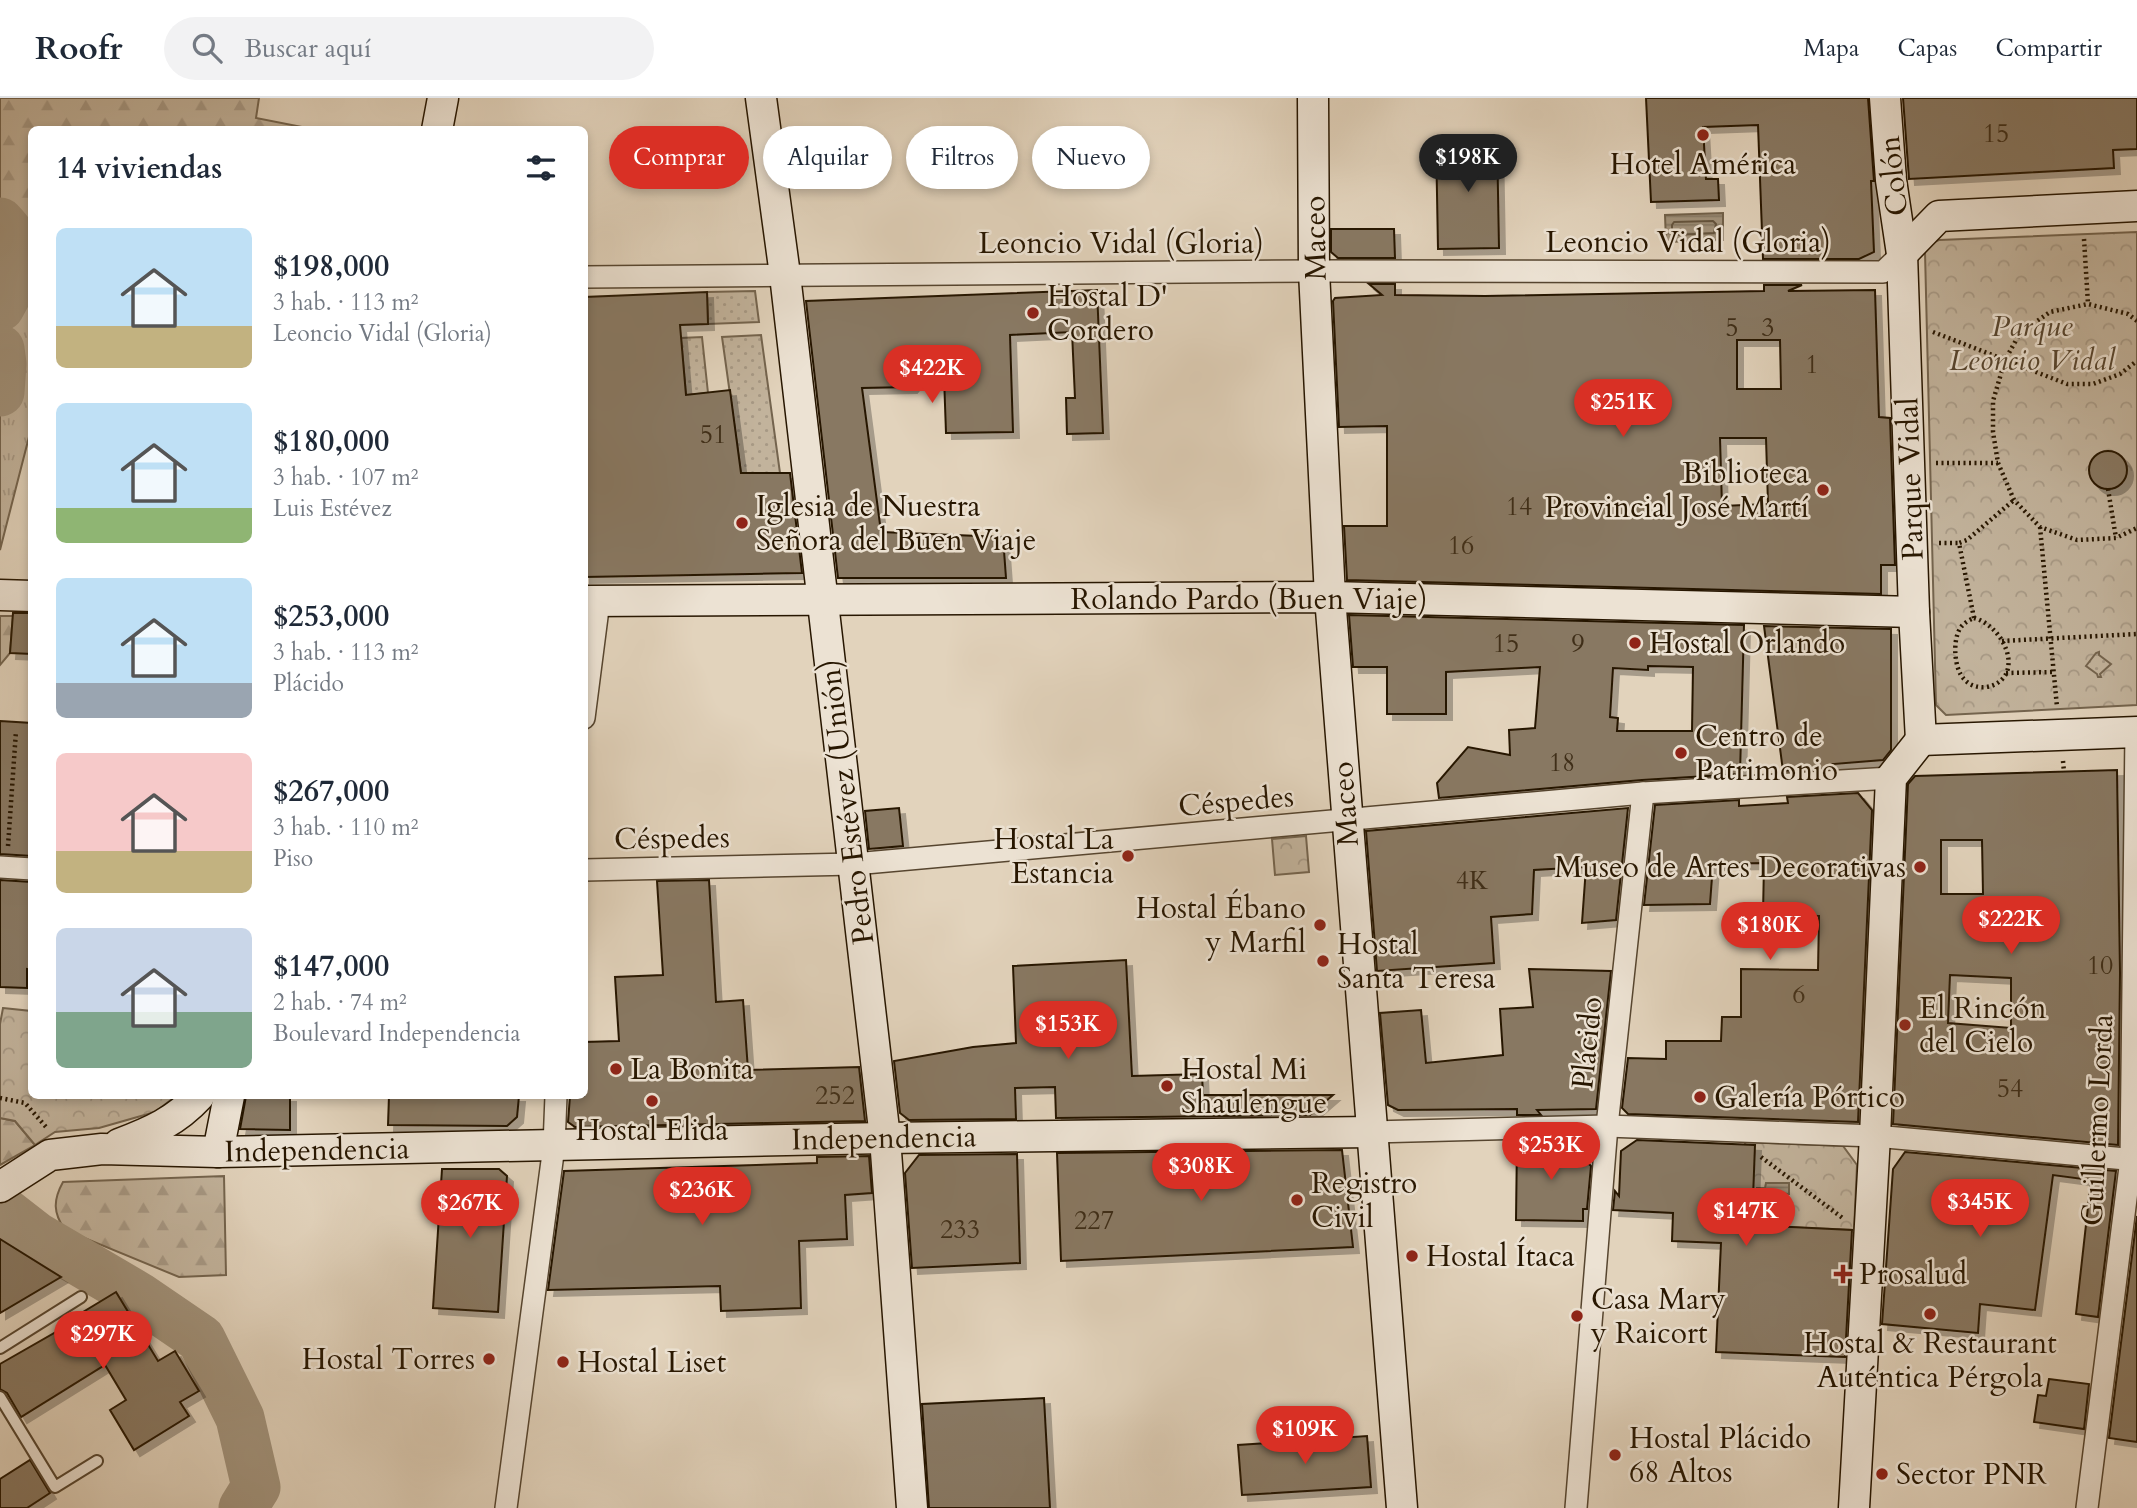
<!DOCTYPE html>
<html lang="es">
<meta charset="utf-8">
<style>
:root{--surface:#fff;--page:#f2f2f3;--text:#1f2937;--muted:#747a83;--line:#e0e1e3;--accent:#d93025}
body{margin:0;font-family:Cardo,serif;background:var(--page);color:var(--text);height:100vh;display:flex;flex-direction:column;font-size:26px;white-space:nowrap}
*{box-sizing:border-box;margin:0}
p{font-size:23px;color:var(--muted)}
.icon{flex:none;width:38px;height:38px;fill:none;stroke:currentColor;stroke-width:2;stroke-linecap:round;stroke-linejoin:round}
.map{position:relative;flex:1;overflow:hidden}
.side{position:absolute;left:28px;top:28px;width:560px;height:973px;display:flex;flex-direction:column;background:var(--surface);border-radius:10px;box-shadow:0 4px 10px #0003}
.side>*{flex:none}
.guide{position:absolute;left:609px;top:28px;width:665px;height:63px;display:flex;gap:14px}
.price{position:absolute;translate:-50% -60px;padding:0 16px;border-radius:24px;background:var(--accent);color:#fff;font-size:23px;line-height:46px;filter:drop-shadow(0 2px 4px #0008)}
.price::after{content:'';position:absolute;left:50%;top:42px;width:21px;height:16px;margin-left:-10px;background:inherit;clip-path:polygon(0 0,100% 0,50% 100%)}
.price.selected{background:#222;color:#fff}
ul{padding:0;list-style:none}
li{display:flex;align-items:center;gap:21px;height:175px;padding:0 28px}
li span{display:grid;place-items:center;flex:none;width:196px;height:140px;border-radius:10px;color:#555}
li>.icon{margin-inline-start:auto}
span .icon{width:84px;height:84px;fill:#fffc;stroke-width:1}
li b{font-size:30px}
h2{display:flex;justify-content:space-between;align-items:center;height:84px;padding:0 28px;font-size:30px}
.pill{padding:0 24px;border-radius:32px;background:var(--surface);box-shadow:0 4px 10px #0003;font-size:24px;line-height:63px}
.pill.selected{background:var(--accent);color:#fff}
header{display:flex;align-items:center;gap:42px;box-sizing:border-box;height:98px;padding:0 35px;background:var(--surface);border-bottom:2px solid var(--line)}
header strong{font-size:33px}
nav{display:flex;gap:38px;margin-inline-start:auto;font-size:24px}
.search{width:490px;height:63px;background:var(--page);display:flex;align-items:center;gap:18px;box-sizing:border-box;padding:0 24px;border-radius:38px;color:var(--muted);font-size:26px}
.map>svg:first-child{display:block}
.grass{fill:url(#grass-tufts);stroke:#74644e;stroke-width:2}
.forest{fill:url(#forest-firs);stroke:#74644e;stroke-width:2}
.park{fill:url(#park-crowns);stroke:#74644e;stroke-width:2}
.garden{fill:url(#garden-dots);stroke:#74644e;stroke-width:2}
.water{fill:url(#water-rules);stroke:#71614a;stroke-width:2}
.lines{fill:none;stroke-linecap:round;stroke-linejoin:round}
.shore{stroke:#64543e;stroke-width:2}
.river{stroke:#a2937c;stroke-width:49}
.building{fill:#887862;stroke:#271600;stroke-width:2;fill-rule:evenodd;filter:url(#shadow)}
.lane-casing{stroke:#56452f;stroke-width:14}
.street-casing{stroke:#56452f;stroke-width:24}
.secondary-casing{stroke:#271600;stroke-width:33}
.path{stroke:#271600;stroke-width:4.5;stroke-dasharray:2 3.5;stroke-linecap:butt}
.lane{stroke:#ece2d3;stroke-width:10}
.street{stroke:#ece2d3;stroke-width:21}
.secondary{stroke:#ece2d3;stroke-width:30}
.poi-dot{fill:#8f2418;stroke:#ece2d3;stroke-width:2.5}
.labels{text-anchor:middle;stroke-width:5;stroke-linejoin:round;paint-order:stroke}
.number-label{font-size:26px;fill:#3f2e18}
.poi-label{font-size:30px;fill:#271600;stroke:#ece2d3;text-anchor:start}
.street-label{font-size:30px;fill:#271600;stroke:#ece2d3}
.park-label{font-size:30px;font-style:italic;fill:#56452f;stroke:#ece2d3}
</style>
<header>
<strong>Roofr</strong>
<div class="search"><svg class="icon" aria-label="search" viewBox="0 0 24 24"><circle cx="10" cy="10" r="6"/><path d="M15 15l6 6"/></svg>Buscar aquí</div>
<nav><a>Mapa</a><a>Capas</a><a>Compartir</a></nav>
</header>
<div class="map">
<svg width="2137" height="1410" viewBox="0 0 2137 1410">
<defs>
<pattern id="grass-tufts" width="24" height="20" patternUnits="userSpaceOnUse" patternTransform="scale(1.75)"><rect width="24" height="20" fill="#c2b39c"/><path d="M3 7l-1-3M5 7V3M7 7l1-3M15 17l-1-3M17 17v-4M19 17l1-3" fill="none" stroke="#a79985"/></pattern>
<pattern id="forest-firs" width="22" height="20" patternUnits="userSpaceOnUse" patternTransform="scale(1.75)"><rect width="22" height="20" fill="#c2b39c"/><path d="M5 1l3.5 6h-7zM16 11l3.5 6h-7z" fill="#a79985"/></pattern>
<pattern id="park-crowns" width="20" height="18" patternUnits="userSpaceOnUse" patternTransform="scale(1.75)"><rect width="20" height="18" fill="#c2b39c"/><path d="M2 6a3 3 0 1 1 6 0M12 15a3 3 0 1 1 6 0" fill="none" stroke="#a79985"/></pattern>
<pattern id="garden-dots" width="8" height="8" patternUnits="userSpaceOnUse" patternTransform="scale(1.75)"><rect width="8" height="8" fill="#c2b39c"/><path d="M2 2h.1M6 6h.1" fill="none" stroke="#a79985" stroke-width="1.8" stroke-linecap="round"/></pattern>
<pattern id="water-rules" width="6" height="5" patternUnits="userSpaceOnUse" patternTransform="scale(1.75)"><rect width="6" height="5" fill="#a2937c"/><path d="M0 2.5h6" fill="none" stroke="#847763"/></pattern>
<filter id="shadow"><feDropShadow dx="6" dy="6" stdDeviation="0" flood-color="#0004"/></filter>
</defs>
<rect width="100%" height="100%" fill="#e2d3bc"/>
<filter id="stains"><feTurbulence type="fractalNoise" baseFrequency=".00286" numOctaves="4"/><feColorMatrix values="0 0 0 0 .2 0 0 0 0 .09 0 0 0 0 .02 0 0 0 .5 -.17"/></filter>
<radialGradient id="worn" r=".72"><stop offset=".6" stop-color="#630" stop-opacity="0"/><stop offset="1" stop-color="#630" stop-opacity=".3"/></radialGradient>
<polygon class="grass" points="31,206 31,331 0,452 0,216"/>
<g class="forest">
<polygon points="0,0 259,0 256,20 302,29 301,32 32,32 31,206 0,216"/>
<polygon points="0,518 13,518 10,555 0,567"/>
<polygon points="0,1020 15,1023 35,1047 0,1067"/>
<path d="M224 1078 226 1177 179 1179 65 1132C53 1115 53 1102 63 1084Z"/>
</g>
<g class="park">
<polygon points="2137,134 2137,607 1946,617 1936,607 1925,154 1934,144 1939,142"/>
<polygon points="1306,738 1309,774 1275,777 1272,741"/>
<polygon points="3,910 31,913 32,998 176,998 155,1014 99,1030 55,1034 35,1047 15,1023 0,1020 0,926"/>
<polygon points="1746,1044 1843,1048 1857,1067 1854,1132 1738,1127 1740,1054"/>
</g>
<g class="garden">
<polygon points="755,193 759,224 708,226 707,194"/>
<polygon points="761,237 780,375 741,375 722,239"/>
<polygon points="702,239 708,295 686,297 681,240"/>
<polygon points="2099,554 2099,557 2111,566 2100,576 2101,579 2098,579 2097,576 2086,568 2096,555"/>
</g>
<g class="water">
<polygon points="1723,115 1723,142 1666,144 1665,117"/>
<path d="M1766 1085H1789V1096C1779 1095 1769 1093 1766 1104L1771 1114H1783V1124L1757 1123V1090H1765Z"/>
</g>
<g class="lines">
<polygon class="shore" points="1713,123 1716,126 1714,135 1676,137 1672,134 1672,127 1674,124"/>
<g class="river">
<path d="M0 124C33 158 19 174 0 209"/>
<polyline points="0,251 2,266 0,294"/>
<polyline points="0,1110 36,1138 138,1198 201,1241 240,1320 256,1389 243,1410"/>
</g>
</g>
<g class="building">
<polygon points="1646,0 1868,0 1874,83 1871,83 1874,154 1859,161 1763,161 1758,27 1703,29 1706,81 1718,81 1719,102 1651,104"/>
<polygon points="1903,0 2137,0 2137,51 2113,52 2114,70 1909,81"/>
<polygon points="1497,40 1499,150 1438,151 1436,41"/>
<polygon points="1331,131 1394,131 1395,160 1338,160 1331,154"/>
<path d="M1369 186H1395V197L1485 198 1764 193V187H1802L1788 193 1875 192 1879 319 1890 320 1895 467H1881V496L1347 482 1344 428H1387V328L1339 329 1333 203 1335 200 1382 197ZM1737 242H1780L1781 291H1737ZM1720 340H1766L1768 406 1722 408Z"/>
<polygon points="1097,192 1103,335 1067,336 1066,300 1075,300 1072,234 1010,237 1013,334 946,335 943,250 911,289 862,290 881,434 1003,439 1006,480 838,480 806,203"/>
<polygon points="707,194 708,226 680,227 686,297 730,292 741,375 790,375 802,475 584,479 584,199"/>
<circle cx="2108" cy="372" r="19"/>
<polygon points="13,515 32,515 32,556 10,555"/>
<path d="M1349 517 1744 527 1740 676 1642 682 1439 700 1437 685 1468 649 1510 657 1509 632 1535 630 1540 569 1446 574V616H1387V569H1353ZM1648 568 1693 569 1692 633H1617L1618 620 1610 619 1613 570 1648 572Z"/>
<polygon points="1764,528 1891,531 1891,652 1883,662 1833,666 1836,670 1783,673"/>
<polygon points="0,623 32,625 32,758 0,756"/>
<path d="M2117 672 2120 875 2118 1047 1893 1026 1908 686 1915 678ZM1941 742H1982L1983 796H1941ZM1950 877 2011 880V930L1948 925Z"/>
<polygon points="1858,695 1872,712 1858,1024 1628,1016 1622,1010 1628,960 1666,961 1666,943 1721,943 1722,919 1741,919 1741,871 1818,872 1819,818 1763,817 1764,765 1713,766 1710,806 1644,807 1655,707 1739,702 1739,708 1788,705 1787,699"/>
<polygon points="899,710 903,748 869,751 865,713"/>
<polygon points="1628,710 1616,822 1582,825 1586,769 1534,772 1532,816 1491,819 1494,865 1377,873 1366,733"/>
<polygon points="0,782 32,784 32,872 27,871 27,890 0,889"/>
<polygon points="709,782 716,904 743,902 748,972 859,969 865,1023 575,1029 568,1024 570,998 584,998 584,944 619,943 615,879 663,877 657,783"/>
<polygon points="1126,862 1132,978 1202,976 1203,997 1333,997 1310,1017 1056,1020 1055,989 1015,990 1016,1021 909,1022 900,1015 894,963 973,949 1016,945 1013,868"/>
<polygon points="1529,871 1611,873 1596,1011 1537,1012 1541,1017 1517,1017 1517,1011 1398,1012 1388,1007 1380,915 1421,912 1426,965 1503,957 1500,911 1533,909"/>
<polygon points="246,998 290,998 290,1032 240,1031"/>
<polygon points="389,998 519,998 517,1019 507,1028 388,1027"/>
<polygon points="1566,1042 1591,1068 1587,1111 1583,1111 1583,1123 1516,1122 1517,1043"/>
<polygon points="1637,1042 1755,1047 1752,1127 1852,1132 1845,1259 1716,1254 1721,1145 1672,1143 1673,1115 1613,1112 1615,1093 1619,1098 1621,1053"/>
<polygon points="1342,1052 1353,1149 1061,1163 1057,1055"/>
<polygon points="1905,1054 2116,1073 2098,1219 2076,1216 2091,1082 2053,1077 2035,1212 1980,1206 1978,1235 1882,1226 1893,1071"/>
<polygon points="1017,1056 1020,1165 912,1170 905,1075 919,1057"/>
<polygon points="869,1058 872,1095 845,1097 847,1141 799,1143 801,1210 721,1213 720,1188 548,1192 564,1073 817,1065 817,1059"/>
<polygon points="442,1071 499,1071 507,1078 498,1214 433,1210"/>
<polygon points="2137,1118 2137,1344 2109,1340"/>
<polygon points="0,1141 61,1179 0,1215"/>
<polygon points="116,1194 158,1263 175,1253 199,1293 180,1304 189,1318 134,1352 110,1312 126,1302 105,1267 21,1319 7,1295 0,1291 0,1266 61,1231 60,1228"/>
<polygon points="2049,1281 2089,1286 2084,1331 2034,1324 2038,1297 2046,1298"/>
<polygon points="1044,1300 1050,1410 929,1410 922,1306"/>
<polygon points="1367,1338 1371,1389 1242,1397 1238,1347"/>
<polygon points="30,1362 50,1395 27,1410 0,1410 0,1381"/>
</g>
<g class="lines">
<defs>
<g id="lane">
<polyline points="0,1250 81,1199"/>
<polyline points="0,1299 55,1389 97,1363"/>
</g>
<g id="street">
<polyline points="584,179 1314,173 1883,174 1902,156"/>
<polyline points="584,620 599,503"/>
<polyline points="0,769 32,771"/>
<polyline points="584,772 854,766 1643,695 1891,680"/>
<polyline points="1372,1034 1607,1028 1875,1038 2137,1062"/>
<polyline points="506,1410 554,1048 556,998"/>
<polyline points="1576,1410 1607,1028 1643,695"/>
<polyline points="2087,1410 2131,1061 2136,634"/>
</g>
<g id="secondary">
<polyline points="761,0 785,177 885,1040 912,1410"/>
<polyline points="1313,0 1314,173 1330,499 1402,1410"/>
<polyline points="1885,0 1891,82 1902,156 1914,514 1921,642"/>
<polyline points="437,32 443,0"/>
<polyline points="1902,156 1939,118 2137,108"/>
<polyline points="0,497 32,498"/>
<polyline points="584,503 1330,499 1914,514"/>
<polyline points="1921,642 2137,634"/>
<path d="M119 1046C151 1034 176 1023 199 998"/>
<polyline points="218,1054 229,998"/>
<polyline points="0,1089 50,1057 102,1051 218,1054 885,1040 1372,1034"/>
<polyline points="1854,1410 1875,1038 1891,680 1921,642"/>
</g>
</defs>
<use href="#lane" class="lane-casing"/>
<use href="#street" class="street-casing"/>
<use href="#secondary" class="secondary-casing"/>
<g class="path">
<polyline points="2084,141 2088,206"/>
<polyline points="2137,223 2128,216 2088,206 2050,214 2020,235 2005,262 1993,303 1993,334 1998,365 2014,402 2040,429 2077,442 2116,440 2137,430"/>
<polyline points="1933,234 2067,286 2093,286 2120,276 2137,263"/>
<polyline points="1936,365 1998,365"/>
<polyline points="2108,391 2116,440"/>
<polyline points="2040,429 2057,609"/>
<polyline points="1939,445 1959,445"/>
<path d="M1974 520C1995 525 2016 555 2006 576 1998 591 1975 594 1964 581 1954 571 1952 541 1961 529 1964 525 1969 522 1974 520Z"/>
<polyline points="1974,520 1959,445 1967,442 2014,402"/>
<polyline points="2002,543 2137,536"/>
<polyline points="2006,575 2054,574"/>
<polyline points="2063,663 2064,674"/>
<polyline points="8,748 16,633"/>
<polyline points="0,1000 25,1005 47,1030"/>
<polyline points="1761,1059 1844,1121"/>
</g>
<use href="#lane" class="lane"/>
<use href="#street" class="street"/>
<use href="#secondary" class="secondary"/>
</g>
<g class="poi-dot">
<circle cx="1703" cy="37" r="7"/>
<circle cx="1033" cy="215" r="7"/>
<circle cx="1823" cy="392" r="7"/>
<circle cx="742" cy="425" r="7"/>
<circle cx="1635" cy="545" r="7"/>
<circle cx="1681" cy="655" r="7"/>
<circle cx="1128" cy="758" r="7"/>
<circle cx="1920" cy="769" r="7"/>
<circle cx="1320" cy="827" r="7"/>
<circle cx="1323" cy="863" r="7"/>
<circle cx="1905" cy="927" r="7"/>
<circle cx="616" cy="971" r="7"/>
<circle cx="1167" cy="988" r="7"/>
<circle cx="1700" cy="999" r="7"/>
<circle cx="652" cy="1003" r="7"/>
<circle cx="1297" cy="1102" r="7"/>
<circle cx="1412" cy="1158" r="7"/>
<path d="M1839.5 1165.5h7v7h7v7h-7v7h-7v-7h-7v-7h7z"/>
<circle cx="1930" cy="1216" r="7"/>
<circle cx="1577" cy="1218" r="7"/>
<circle cx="489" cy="1261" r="7"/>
<circle cx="563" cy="1264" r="7"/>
<circle cx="1615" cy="1357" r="7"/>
<circle cx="1882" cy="1376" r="7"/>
</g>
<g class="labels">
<g class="number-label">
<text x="1996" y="44">15</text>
<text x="1732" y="238">5</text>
<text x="1768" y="238">3</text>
<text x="1812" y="275">1</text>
<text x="713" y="345">51</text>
<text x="1519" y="417">14</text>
<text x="1461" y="456">16</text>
<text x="1506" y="554">15</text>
<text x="1578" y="554">9</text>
<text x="1562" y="673">18</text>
<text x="1472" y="791">4K</text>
<text x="2100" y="876">10</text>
<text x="1799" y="905">6</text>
<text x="2010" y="999">54</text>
<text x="835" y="1006">252</text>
<text x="1094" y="1131">227</text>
<text x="960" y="1140">233</text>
</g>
<g class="poi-label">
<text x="1703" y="76" text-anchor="middle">Hotel América</text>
<text x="1047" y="208">Hostal D'<tspan x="1047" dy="34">Cordero</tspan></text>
<text x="1809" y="385" text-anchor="end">Biblioteca<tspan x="1809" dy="34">Provincial José Martí</tspan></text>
<text x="756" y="418">Iglesia de Nuestra<tspan x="756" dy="34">Señora del Buen Viaje</tspan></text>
<text x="1649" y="555">Hostal Orlando</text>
<text x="1695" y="648">Centro de<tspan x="1695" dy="34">Patrimonio</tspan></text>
<text x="1114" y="751" text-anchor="end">Hostal La<tspan x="1114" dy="34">Estancia</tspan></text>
<text x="1906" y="779" text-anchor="end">Museo de Artes Decorativas</text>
<text x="1306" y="820" text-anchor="end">Hostal Ébano<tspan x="1306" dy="34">y Marfil</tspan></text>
<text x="1337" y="856">Hostal<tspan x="1337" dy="34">Santa Teresa</tspan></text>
<text x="1919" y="920">El Rincón<tspan x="1919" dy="34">del Cielo</tspan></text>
<text x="630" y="981">La Bonita</text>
<text x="1181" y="981">Hostal Mi<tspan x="1181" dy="34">Shaulengue</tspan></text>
<text x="1714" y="1009">Galería Pórtico</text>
<text x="652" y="1042" text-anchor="middle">Hostal Elida</text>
<text x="1311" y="1095">Registro<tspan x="1311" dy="34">Civil</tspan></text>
<text x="1426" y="1168">Hostal Ítaca</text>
<text x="1859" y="1186">Prosalud</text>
<text x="1591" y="1211">Casa Mary<tspan x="1591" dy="34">y Raicort</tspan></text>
<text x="1930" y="1255" text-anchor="middle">Hostal &amp; Restaurant<tspan x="1930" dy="34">Auténtica Pérgola</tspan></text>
<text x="475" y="1271" text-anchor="end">Hostal Torres</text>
<text x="577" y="1274">Hostal Liset</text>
<text x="1629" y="1350">Hostal Plácido<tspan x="1629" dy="34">68 Altos</tspan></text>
<text x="1896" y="1386">Sector PNR</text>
</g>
<g class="street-label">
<text transform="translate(1893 78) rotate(-96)" y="10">Colón</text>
<text transform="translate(1315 140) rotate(-91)" y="10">Maceo</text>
<text x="1688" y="154">Leoncio Vidal (Gloria)</text>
<text x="1121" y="155">Leoncio Vidal (Gloria)</text>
<text transform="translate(1910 381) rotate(-92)" y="10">Parque Vidal</text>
<text x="1249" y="511">Rolando Pardo (Buen Viaje)</text>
<text transform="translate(1236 703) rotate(-5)" y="10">Céspedes</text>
<text transform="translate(846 704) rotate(-97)" y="10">Pedro Estévez (Unión)</text>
<text transform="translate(1345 706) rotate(-94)" y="10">Maceo</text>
<text transform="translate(672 740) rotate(-1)" y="10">Céspedes</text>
<text transform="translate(1587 945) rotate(-84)" y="10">Plácido</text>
<text transform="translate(2097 1022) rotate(-87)" y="10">Guillermo Lorda</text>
<text transform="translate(884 1040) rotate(-1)" y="10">Independencia</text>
<text transform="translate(317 1052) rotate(-1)" y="10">Independencia</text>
</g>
<g class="park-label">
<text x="2032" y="238">Parque<tspan x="2032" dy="34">Leoncio Vidal</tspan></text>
</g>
</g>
<rect width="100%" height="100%" filter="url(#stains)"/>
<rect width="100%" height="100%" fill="url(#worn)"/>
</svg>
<b class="price selected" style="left:1468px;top:96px">$198K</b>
<b class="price" style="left:932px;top:307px">$422K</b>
<b class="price" style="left:1623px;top:341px">$251K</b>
<b class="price" style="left:2011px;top:858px">$222K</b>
<b class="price" style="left:1770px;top:864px">$180K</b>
<b class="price" style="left:1068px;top:963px">$153K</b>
<b class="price" style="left:1551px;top:1084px">$253K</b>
<b class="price" style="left:1201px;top:1105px">$308K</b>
<b class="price" style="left:702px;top:1129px">$236K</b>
<b class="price" style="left:1980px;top:1141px">$345K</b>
<b class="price" style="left:470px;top:1142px">$267K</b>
<b class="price" style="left:1746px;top:1150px">$147K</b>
<b class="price" style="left:103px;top:1273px">$297K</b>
<b class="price" style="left:1305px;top:1368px">$109K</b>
<div class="guide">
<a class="pill selected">Comprar</a>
<a class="pill">Alquilar</a>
<a class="pill">Filtros</a>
<a class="pill">Nuevo</a>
</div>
<section class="side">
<h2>14 viviendas<svg class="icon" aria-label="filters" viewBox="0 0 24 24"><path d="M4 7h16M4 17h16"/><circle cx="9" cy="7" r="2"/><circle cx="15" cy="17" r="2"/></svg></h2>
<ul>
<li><span style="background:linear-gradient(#bfe0f5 70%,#c2b280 0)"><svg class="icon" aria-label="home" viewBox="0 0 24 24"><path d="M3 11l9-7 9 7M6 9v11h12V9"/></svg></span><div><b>$198,000</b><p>3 hab. · 113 m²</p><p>Leoncio Vidal (Gloria)</p></div></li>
<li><span style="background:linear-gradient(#bfe0f5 75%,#8fb573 0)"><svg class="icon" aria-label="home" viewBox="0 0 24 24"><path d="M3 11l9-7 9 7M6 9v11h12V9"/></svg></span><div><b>$180,000</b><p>3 hab. · 107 m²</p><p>Luis Estévez</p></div></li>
<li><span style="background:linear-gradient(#bfe0f5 75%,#9aa5b1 0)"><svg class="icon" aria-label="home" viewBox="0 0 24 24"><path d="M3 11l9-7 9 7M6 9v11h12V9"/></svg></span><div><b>$253,000</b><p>3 hab. · 113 m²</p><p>Plácido</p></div></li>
<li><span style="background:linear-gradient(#f6c9c9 70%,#c2b280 0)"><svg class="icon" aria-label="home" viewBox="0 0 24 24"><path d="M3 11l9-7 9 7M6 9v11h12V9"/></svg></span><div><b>$267,000</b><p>3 hab. · 110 m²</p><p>Piso</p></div></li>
<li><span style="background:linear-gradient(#c9d6e8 60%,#7fa58c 0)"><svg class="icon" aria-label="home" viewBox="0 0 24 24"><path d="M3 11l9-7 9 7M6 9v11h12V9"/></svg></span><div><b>$147,000</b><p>2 hab. · 74 m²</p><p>Boulevard Independencia</p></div></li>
</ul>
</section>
</div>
